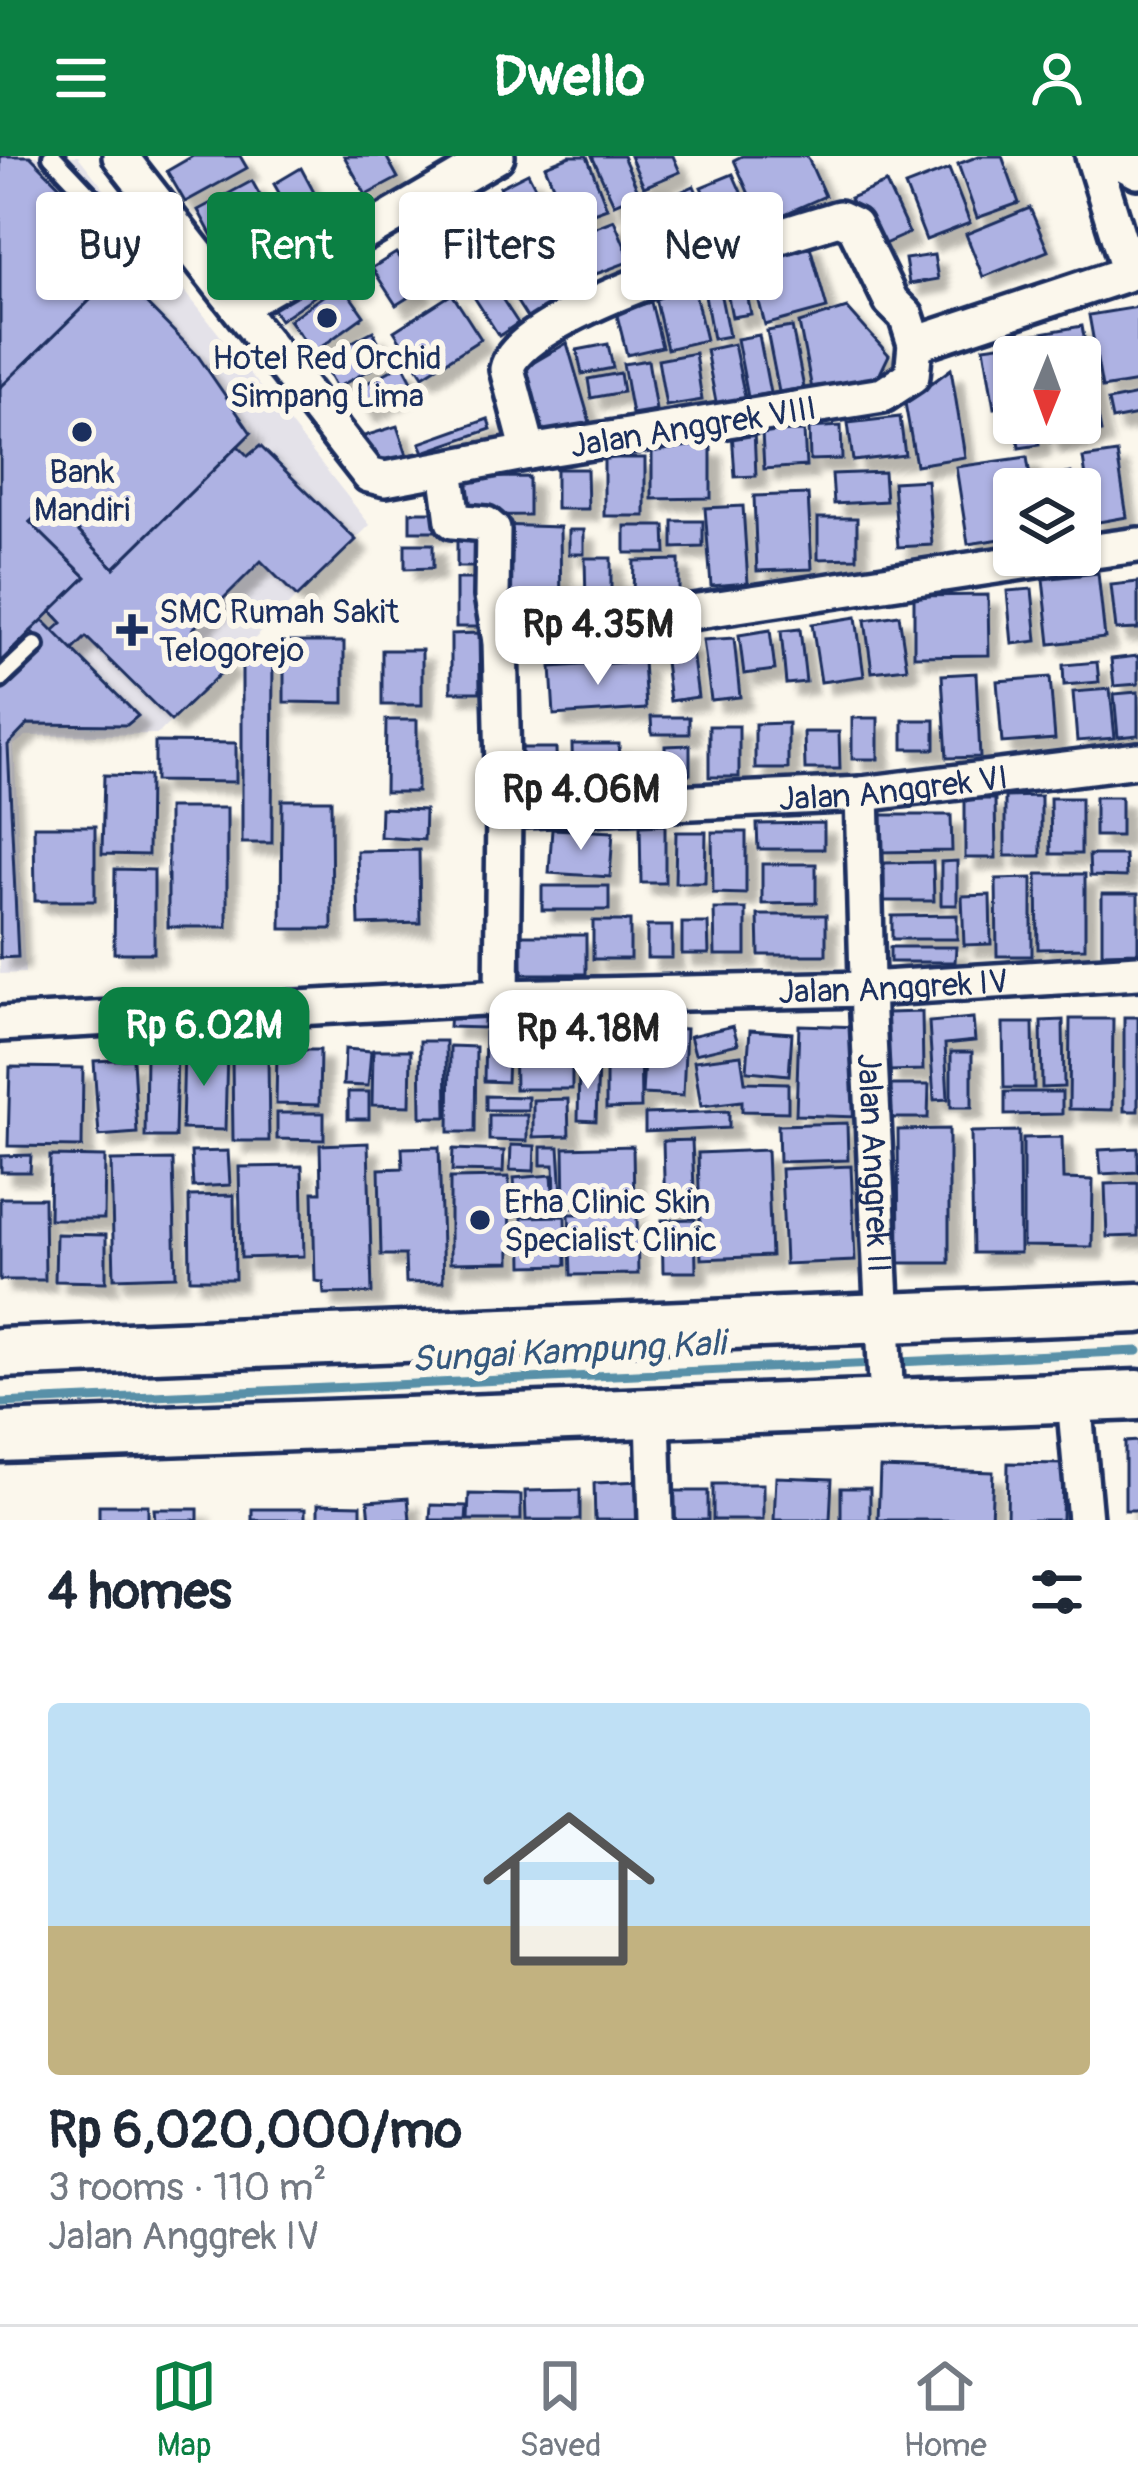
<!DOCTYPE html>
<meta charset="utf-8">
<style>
:root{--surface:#fff;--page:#f2f2f3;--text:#1f2937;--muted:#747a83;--line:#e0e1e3;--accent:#0b8043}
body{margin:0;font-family:Pangolin,sans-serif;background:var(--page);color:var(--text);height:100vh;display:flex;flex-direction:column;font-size:45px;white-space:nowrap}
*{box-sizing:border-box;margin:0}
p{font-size:39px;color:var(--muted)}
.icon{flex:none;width:66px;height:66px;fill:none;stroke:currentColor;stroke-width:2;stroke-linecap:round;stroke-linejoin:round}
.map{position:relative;height:1364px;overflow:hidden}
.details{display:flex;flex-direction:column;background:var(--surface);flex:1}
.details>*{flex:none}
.banner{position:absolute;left:36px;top:36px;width:1068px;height:108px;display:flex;gap:24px}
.needle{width:78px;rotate:181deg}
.buttons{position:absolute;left:993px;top:180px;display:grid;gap:24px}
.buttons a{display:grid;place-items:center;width:108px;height:108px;border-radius:12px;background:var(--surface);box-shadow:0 3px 9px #0004;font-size:60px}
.price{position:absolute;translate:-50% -102px;padding:0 27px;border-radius:24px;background:#fff;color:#222;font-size:39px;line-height:78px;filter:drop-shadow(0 3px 6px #0008)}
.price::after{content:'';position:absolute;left:50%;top:72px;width:36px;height:27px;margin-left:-18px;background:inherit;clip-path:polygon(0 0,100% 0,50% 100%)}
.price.on{background:var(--accent);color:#fff}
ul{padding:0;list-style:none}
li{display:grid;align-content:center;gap:24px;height:636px;padding:0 48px}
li+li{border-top:3px solid var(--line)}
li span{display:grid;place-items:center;height:372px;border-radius:12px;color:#555}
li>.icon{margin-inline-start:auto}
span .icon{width:216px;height:216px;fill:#fffc;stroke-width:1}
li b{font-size:51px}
h2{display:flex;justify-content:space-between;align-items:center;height:144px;padding:0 48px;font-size:51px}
.pill{padding:0 42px;border-radius:12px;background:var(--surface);box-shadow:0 3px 9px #0004;font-size:42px;line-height:108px}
.pill.on{background:var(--accent);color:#fff}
header{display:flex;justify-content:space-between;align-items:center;height:156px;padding:0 48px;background:var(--accent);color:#fff;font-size:54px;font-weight:700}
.tab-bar{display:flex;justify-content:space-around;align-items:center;height:168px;border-top:3px solid var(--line);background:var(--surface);font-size:33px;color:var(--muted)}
.tab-bar a{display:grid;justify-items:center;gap:6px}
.tab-bar .on{color:var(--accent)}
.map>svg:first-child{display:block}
.built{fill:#e4e2e9}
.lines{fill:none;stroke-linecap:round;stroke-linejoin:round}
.stream{stroke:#5890a8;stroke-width:9}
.building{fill:#aeb2e3;stroke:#1b2f5e;stroke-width:3;filter:url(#shadow)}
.lane-casing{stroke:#1b2f5e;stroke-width:26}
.street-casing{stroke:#1b2f5e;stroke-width:42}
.secondary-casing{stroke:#1b2f5e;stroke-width:57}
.lane{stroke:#fbf7ec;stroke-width:16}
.street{stroke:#fbf7ec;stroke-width:33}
.secondary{stroke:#fbf7ec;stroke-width:48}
.poi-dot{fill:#1b2f5e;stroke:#fbf7ec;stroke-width:4.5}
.labels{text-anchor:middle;stroke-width:12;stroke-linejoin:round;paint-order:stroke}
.poi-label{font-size:33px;fill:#1b2f5e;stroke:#fbf7ec}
.street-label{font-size:33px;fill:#1b2f5e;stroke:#fbf7ec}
.water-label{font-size:36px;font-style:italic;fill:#34577d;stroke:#fbf7ec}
</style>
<header><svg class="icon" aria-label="menu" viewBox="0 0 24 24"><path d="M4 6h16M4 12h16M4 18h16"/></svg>Dwello<svg class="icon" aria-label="person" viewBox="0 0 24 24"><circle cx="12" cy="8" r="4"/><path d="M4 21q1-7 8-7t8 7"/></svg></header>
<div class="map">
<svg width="1138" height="1364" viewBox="0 0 1138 1364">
<defs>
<filter id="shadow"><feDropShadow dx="11" dy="11" stdDeviation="3" flood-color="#0004"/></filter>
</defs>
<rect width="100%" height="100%" fill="#fbf7ec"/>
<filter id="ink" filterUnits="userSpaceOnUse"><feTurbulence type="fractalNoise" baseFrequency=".00833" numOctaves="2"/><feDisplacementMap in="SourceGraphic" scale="24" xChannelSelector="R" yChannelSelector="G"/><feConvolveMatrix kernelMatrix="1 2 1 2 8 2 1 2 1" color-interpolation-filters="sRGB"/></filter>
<g filter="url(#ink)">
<polygon class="built" points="0,0 78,0 370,369 158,578 26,580 14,589 25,817 0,818"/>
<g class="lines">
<polyline class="stream" points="0,1247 1138,1195"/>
</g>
<g class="building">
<polygon points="0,0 30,0 132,103 0,232"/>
<polygon points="193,0 240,0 247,12 185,46 167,15"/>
<polygon points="344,0 386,0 398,22 366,39"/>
<polygon points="570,0 587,0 607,52 568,66 545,10"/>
<polygon points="592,0 623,0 639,37 614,48"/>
<polygon points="630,0 673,0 680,16 644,31"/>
<polygon points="742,0 807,0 825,40 762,68 734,4"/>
<polygon points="979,0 1002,0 1019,47 977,62 958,8"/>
<polygon points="301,12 326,59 300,74 274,28"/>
<polygon points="949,13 970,67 926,84 905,30"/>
<polygon points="528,17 546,52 518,66 500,31"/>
<polygon points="733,18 752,61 721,75 701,31"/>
<polygon points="252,25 287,88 233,119 198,54"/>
<polygon points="886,27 909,77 873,93 850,42"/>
<polygon points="694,30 714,74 686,86 667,42"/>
<polygon points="473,43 498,81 486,88 462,50"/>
<polygon points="664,51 673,96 635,103 626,59"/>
<polygon points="1030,52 1048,95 983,121 966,78"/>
<polygon points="550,57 562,76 531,96 518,76"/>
<polygon points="614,64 631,105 596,118 580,77"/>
<polygon points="429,70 457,113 431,129 403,86"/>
<polygon points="464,83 486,118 474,126 451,91"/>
<polygon points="808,83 827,152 765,169 747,99"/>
<polygon points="557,88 586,134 566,146 537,100"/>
<polygon points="396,97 420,134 396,149 372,112"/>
<polygon points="934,99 938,123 909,128 905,103"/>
<polygon points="521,101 554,153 531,168 498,116"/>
<polygon points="326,107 338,124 280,164 268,146"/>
<polygon points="741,108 751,158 732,161 722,111"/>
<polygon points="117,118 198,200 251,277 114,412 51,347 30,366 86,421 0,506 0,232"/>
<polygon points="718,126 729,180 713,183 703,129"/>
<polygon points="341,127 364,160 313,197 289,164"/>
<polygon points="493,129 518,167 499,180 474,141"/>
<polygon points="694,133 706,184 667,193 655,142"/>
<polygon points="452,138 481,183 423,220 394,175"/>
<polygon points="651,146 662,191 627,199 616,155"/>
<polygon points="1138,151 1138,226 1102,232 1089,159"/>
<polygon points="847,152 889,199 876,226 813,238 799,167"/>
<polygon points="1082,170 1101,276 1050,286 1046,267 1080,267 1080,201 1034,201 1030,179"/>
<polygon points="792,171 804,232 779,236 767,175"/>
<polygon points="373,175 388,204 336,232 320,203"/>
<polygon points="759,179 770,237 748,241 737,183"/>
<polygon points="567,187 592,273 534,290 514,218"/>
<polygon points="1013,187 1014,249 994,252 984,191"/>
<polygon points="608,188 613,212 582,218 577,194"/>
<polygon points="734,188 746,246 717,251 706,194"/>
<polygon points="695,197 702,244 666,250 658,204"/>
<polygon points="648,204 656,254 632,258 623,208"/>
<polygon points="403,208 414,229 365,255 354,234"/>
<polygon points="951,213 965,301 916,309 905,247"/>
<polygon points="620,217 623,236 591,242 588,223"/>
<polygon points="1138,239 1138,259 1112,264 1108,245"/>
<polygon points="900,261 905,299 853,305 848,267"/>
<polygon points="488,263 491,273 424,296 420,287"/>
<polygon points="1016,267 1037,267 1039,289 1019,292"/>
<polygon points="397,270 409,305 372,316 361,281"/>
<polygon points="841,270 842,303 810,304 809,272"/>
<polygon points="754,274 756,320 735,321 732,275"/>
<polygon points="804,275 806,310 764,313 762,276"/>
<polygon points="238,290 248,300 260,290 356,384 297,441 261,405 193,473 229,509 171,565 86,481 71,496 52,476 62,467 51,455 86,421 30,366 51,347 114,412"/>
<polygon points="652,290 711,290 711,342 652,343"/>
<polygon points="1117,297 1127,361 1093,367 1083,302"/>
<polygon points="1027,301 1032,333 1014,333 1014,381 968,388 956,311"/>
<rect x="604" y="302" width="41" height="58"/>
<polygon points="556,313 587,313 588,353 556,353"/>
<polygon points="884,316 886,345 834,348 832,318"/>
<polygon points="1071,317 1074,333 1042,333 1040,323"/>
<polygon points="529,321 529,359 454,360 454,322"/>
<polygon points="927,324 932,389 898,391 893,326"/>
<polygon points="808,338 812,413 757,415 754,340"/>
<polygon points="743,350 748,427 711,430 705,352"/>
<rect x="410" y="356" width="32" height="19"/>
<polygon points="818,362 857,362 857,402 818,403"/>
<polygon points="673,365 703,365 703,391 673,392"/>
<polygon points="495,369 560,371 561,457 494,457"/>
<polygon points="625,370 665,370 666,397 625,397"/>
<rect x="569" y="374" width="15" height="24"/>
<polygon points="457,377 486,377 485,411 457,411"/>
<polygon points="405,388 433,388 433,412 405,413"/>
<polygon points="585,402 611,402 611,446 586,446"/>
<polygon points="679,404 679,439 633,439 634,405"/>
<polygon points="1098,417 1105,482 1050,488 1043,423"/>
<rect x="456" y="423" width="32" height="48"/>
<polygon points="1138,426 1138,473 1116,474 1111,429"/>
<polygon points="1032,433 1037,485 1012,488 1007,435"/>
<polygon points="988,439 989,499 914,500 914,440"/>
<polygon points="899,459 907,512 872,516 865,464"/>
<polygon points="856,461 864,520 821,526 812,468"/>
<polygon points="43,464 138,560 127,569 28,568 8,589 18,801 0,802 0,536 42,496 43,486 31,475"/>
<polygon points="800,473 806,526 786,528 781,475"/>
<polygon points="770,474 775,514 744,518 739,479"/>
<polygon points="479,477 480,536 451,536 451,478"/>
<polygon points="734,482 740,541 711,544 703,484"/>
<polygon points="284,486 344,486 344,547 284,546"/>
<polygon points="691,487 698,541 670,545 663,490"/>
<rect x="382" y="494" width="40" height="55"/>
<polygon points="1138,500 1138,528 1114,530 1111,503"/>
<polygon points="242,502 273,502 272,687 242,687"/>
<polygon points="643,505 646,553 554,559 551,511"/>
<polygon points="1097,506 1099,526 1064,529 1063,509"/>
<polygon points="976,517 980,601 947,602 942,519"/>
<polygon points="1050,521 1055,583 1002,587 997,525"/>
<polygon points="1110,533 1115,582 1077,585 1073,536"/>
<polygon points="1138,536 1138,579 1118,581 1114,538"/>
<polygon points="651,561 689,561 689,578 652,578"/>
<rect x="852" y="562" width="26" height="41"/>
<polygon points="386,564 417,564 417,636 385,636"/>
<rect x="903" y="564" width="32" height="29"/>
<polygon points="788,567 788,613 755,613 755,568"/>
<rect x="709" y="570" width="30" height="51"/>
<polygon points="804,576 839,576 840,613 805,613"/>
<polygon points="155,586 236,587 236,626 155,625"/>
<polygon points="572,588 619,588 619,629 573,629"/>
<polygon points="690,589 690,618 665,619 665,590"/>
<polygon points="516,592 556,592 557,631 515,631"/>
<rect x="629" y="603" width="28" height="20"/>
<polygon points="104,619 149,620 148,699 102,698"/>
<polygon points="1041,640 1041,700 1005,700 1005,641"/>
<rect x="1095" y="641" width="26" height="39"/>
<polygon points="1050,642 1081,642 1081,698 1051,698"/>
<polygon points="965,643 995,643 996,702 965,702"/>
<polygon points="282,644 331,644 332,773 281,773"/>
<rect x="168" y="652" width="59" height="119"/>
<polygon points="381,652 425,654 424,684 380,681"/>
<polygon points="874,659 951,659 952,695 875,696"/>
<polygon points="824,667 824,693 758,693 757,668"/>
<polygon points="665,669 665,727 641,727 640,670"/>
<polygon points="34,670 95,670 95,745 35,745"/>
<polygon points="552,673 613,676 610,721 549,717"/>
<polygon points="676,676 706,676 705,727 675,727"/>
<polygon points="712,676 746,676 746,738 713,737"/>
<polygon points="419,694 420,767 359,769 357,695"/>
<polygon points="1089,699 1125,699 1126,721 1090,720"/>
<polygon points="957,705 957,749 941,749 941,706"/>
<polygon points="933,706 934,745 884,745 884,707"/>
<polygon points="762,708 816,708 816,747 762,748"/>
<polygon points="115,713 154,714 154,797 114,797"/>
<polygon points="1037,718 1085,718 1085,792 1038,793"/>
<polygon points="1032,722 1032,800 997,800 996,723"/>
<rect x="542" y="730" width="67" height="24"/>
<polygon points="1102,738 1138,738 1138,796 1102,797"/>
<polygon points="990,739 991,788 964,789 962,740"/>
<polygon points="714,753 746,753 746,799 715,799"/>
<polygon points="758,759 826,759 826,799 759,799"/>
<polygon points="957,759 957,783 892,783 892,760"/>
<rect x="593" y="765" width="37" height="38"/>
<polygon points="682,767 708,767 709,798 682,798"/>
<rect x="647" y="770" width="25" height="32"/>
<polygon points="521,779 586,779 586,818 522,818"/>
<polygon points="890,791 956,791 955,806 890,806"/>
<polygon points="450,854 484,854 484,872 449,871"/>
<polygon points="922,856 923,914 888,915 887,857"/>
<rect x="1124" y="861" width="14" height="94"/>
<polygon points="581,862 600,862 600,900 581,899"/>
<polygon points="973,862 975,885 945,888 948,943 934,944 929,866"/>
<polygon points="1070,863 1113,863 1112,954 1069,953"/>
<polygon points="1063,864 1064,931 1042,932 1041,865"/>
<polygon points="1003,867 1033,867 1034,932 1004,932"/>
<polygon points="799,869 861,871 858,961 796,959"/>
<polygon points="733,870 738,888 695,898 690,880"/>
<polygon points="646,871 686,873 683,940 642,938"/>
<polygon points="750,874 792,877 789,919 747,915"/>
<polygon points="485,876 509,876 507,926 484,925"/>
<polygon points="514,876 572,876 572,933 515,933"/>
<polygon points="640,880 641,952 606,953 606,881"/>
<polygon points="420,885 446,885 447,961 421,961"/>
<polygon points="450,890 476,891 475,976 449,976"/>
<polygon points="184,892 227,893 225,974 182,973"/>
<polygon points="146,893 177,894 175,981 145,981"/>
<polygon points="345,893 371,895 368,930 343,929"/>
<polygon points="277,894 320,894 319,949 276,948"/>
<polygon points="373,894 411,894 410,950 372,949"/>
<rect x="951" y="896" width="21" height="55"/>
<polygon points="741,899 745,926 788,927 788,956 742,955 742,945 701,950 694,905"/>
<polygon points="268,900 269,985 233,985 232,901"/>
<polygon points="133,903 137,977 99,980 94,905"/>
<polygon points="579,908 598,909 596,965 578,964"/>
<polygon points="10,911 83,912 82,991 8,990"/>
<polygon points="890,929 929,929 928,962 890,962"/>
<rect x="348" y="936" width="21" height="27"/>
<polygon points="1005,936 1062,936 1062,958 1005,959"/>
<polygon points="486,940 528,941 528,954 486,954"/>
<polygon points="568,943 569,980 533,981 533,944"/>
<polygon points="729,955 729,972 645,976 645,958"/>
<polygon points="277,957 324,957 324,984 277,983"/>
<polygon points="489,959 527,959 527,985 489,984"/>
<polygon points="847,967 848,1004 779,1006 778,969"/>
<polygon points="949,973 949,1107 899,1107 898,974"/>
<polygon points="1019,975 1020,1097 973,1097 971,976"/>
<polygon points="1062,981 1063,1023 1093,1024 1092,1091 1023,1090 1023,982"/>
<polygon points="692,984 695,1057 665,1058 663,985"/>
<polygon points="368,987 372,1137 324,1138 323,1126 315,1125 313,1036 321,1036 320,989"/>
<polygon points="511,989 535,990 534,1015 510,1014"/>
<polygon points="633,990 634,1050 565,1052 564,992"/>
<polygon points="439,991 443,1126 406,1127 405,1099 381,1099 379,1013 403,1012 402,992"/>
<polygon points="541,991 559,991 562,1039 555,1039 554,1009 541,1009"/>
<polygon points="1138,992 1138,1016 1101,1018 1099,994"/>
<polygon points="453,993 504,995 503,1016 452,1015"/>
<polygon points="767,994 771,1100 701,1103 698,997"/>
<polygon points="228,995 230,1029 193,1031 191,996"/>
<polygon points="31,999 30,1016 1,1016 1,1000"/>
<polygon points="50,1000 105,1001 104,1063 49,1063"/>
<polygon points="173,1004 176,1120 114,1122 111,1005"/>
<polygon points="302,1010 304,1100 241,1102 239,1011"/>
<polygon points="851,1010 855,1105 785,1108 781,1013"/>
<polygon points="552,1019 554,1048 516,1050 514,1022"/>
<polygon points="509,1021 510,1106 450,1107 450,1022"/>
<polygon points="1138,1027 1138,1080 1107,1081 1105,1028"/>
<polygon points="234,1039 235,1123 190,1123 189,1040"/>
<polygon points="0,1042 44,1042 45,1124 0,1124"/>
<polygon points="569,1058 637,1058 638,1118 571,1119"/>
<polygon points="565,1060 566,1109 523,1110 522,1061"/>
<polygon points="695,1063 696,1116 663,1116 662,1064"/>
<polygon points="56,1078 106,1079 106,1126 55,1125"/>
<polygon points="1138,1285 1138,1354 1125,1354 1125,1286"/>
<polygon points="1008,1307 1063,1308 1062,1364 1007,1364"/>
<polygon points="880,1312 993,1316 991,1364 878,1364"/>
<polygon points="776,1321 832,1323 830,1364 774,1364"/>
<polygon points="644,1325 646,1364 595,1364 594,1327"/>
<rect x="713" y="1328" width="50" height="36"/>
<rect x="841" y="1332" width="29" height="32"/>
<polygon points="580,1334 580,1364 526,1364 525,1335"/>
<rect x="671" y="1335" width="37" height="29"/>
<polygon points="469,1338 521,1339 521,1364 468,1364"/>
<polygon points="408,1342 410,1364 370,1364 368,1345"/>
<polygon points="318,1348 361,1349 361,1364 318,1364"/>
<rect x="99" y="1349" width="49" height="15"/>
<polygon points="431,1349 467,1350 466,1364 430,1364"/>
<polygon points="154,1353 198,1353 198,1364 155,1364"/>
<rect x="252" y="1353" width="53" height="11"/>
</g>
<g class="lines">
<defs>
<g id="lane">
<polyline points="52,0 137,90"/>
<polyline points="0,523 35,490"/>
</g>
<g id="street">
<polyline points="120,0 369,319 385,323 529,296"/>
<polyline points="1093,0 1129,116"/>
<polyline points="1109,0 1138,15"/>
<path d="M839 62 854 69 891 145 906 160 915 188 912 220 883 239 529 296 507 213C518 155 781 80 839 62Z"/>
<polyline points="238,151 497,0"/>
<polyline points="915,188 1138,114"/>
<polyline points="446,312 453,365 486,368 493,374 492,440 500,485 504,655 502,841"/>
<polyline points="1080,397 1138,389"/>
<polyline points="500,485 1069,399"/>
<path id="s1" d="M862 638 868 860 887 1248"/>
<path id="s2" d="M504 655 862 638 1138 604"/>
<path id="s3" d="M0 868 502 841 867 833 1138 816"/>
<polyline points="1074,1243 1085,1364"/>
<polyline points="653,1259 656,1364"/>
</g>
<g id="secondary">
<polyline points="0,1197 1138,1152"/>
<polyline points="0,1281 1138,1239"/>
</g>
</defs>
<use href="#lane" class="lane-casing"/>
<use href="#street" class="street-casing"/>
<use href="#secondary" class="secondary-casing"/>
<use href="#lane" class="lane"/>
<use href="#street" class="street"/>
<use href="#secondary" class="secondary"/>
</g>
</g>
<g class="poi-dot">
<circle cx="327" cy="162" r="12"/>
<circle cx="82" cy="276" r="12"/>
<path d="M126 456h12v12h12v12h-12v12h-12v-12h-12v-12h12z"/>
<circle cx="480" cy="1064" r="12"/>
</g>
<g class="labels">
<g class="poi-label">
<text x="327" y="213">Hotel Red Orchid<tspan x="327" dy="38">Simpang Lima</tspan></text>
<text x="82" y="327">Bank<tspan x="82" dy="38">Mandiri</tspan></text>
<text x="159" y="467" text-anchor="start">SMC Rumah Sakit<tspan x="159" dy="38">Telogorejo</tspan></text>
<text x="504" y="1057" text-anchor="start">Erha Clinic Skin<tspan x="504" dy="38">Specialist Clinic</tspan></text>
</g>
<g class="street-label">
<text transform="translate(693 270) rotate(-9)" y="12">Jalan Anggrek VIII</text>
<text dy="12" stroke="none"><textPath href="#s2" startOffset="390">Jalan Anggrek VI</textPath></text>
<text dy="12" stroke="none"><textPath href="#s3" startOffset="894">Jalan Anggrek IV</textPath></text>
<text dy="12" stroke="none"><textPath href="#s1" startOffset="369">Jalan Anggrek II</textPath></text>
</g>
<g class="water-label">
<text transform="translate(568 1194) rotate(-3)" y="13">Sungai Kampung Kali</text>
</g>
</g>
</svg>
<div class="buttons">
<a><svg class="needle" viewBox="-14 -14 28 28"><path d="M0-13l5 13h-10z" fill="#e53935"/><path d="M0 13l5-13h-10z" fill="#747a83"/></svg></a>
<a><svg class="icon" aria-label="layers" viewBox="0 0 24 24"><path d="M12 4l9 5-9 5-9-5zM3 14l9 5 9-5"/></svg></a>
</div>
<b class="price" style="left:598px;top:532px">Rp 4.35M</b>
<b class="price" style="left:581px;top:697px">Rp 4.06M</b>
<b class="price on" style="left:204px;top:933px">Rp 6.02M</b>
<b class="price" style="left:588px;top:936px">Rp 4.18M</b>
<div class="banner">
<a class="pill">Buy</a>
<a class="pill on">Rent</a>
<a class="pill">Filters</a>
<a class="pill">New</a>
</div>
</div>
<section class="details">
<h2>4 homes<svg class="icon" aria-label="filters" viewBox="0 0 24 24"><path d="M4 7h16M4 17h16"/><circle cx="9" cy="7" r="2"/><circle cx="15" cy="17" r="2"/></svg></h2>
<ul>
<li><span style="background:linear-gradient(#bfe0f5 60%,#c2b280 0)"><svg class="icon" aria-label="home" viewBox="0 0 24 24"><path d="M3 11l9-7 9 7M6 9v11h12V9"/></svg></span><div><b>Rp 6,020,000/mo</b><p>3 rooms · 110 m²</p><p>Jalan Anggrek IV</p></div></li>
</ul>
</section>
<nav class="tab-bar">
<a class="on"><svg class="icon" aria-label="map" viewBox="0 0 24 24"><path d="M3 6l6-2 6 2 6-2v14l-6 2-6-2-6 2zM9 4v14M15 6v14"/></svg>Map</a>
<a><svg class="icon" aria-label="saved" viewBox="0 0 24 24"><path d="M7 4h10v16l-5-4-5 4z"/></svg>Saved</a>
<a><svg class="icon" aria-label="home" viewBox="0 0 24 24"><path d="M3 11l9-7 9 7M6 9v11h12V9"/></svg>Home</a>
</nav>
